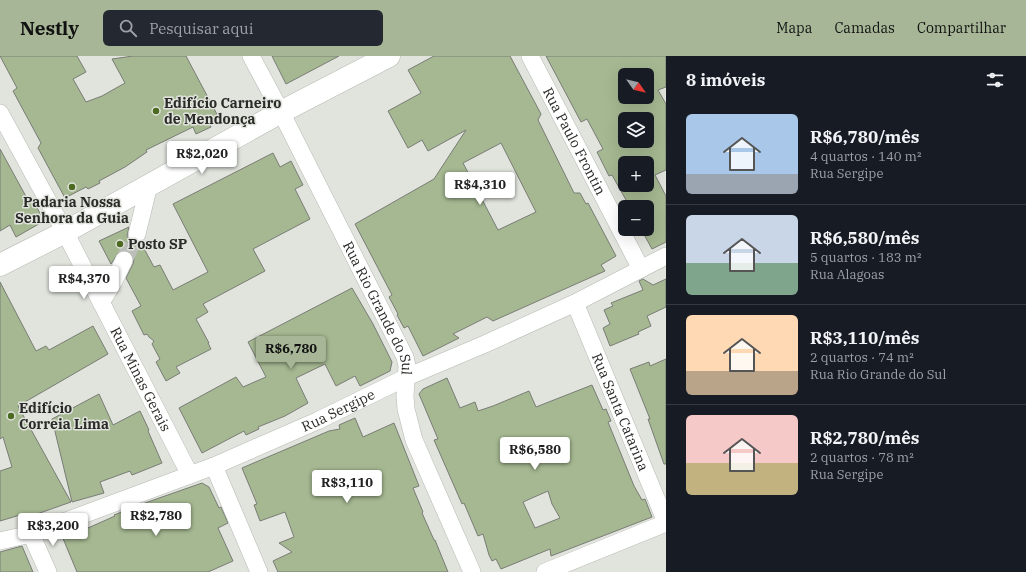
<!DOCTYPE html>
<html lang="pt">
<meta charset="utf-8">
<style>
:root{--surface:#171b24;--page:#242831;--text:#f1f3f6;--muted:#9ea1a6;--line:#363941;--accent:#a7b696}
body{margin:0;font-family:"IBM Plex Serif",serif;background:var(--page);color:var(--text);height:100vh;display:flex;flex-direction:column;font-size:15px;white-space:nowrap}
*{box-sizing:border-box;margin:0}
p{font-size:13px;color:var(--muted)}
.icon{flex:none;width:22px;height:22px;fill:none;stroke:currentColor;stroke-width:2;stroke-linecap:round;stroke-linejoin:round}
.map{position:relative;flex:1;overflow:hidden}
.panel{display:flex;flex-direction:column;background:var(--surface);width:360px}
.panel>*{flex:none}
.needle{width:26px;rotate:124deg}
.buttons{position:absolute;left:618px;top:12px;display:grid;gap:8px}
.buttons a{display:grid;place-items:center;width:36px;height:36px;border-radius:6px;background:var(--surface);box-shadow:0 4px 16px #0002;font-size:20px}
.price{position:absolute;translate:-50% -34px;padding:0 9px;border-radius:4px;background:#fff;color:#222;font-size:13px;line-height:26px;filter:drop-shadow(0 1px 2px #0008)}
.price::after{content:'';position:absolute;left:50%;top:24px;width:12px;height:9px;margin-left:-6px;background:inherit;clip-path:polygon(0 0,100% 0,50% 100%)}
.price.current{background:var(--accent);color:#111}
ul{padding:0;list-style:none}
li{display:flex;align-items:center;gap:12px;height:100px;padding:0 20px}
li+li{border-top:1px solid var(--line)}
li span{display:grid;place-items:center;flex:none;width:112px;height:80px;border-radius:6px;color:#555}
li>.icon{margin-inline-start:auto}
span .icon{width:48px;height:48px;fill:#fffc;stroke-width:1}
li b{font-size:17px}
h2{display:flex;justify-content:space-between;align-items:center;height:48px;padding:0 20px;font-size:17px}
header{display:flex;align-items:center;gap:24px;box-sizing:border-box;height:56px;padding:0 20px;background:var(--accent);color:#111}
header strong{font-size:19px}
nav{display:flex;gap:22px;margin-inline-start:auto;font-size:14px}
.search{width:280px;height:36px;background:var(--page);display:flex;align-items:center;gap:10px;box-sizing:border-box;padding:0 14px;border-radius:6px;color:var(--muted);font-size:15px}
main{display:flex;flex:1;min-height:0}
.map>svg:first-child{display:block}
.building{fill:#a5b891;stroke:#797c76;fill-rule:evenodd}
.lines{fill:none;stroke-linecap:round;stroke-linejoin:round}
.minor-tunnel{stroke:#bcbfb9;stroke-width:17;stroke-dasharray:17 8;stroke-linecap:butt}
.minor-casing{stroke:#b6bab3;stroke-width:18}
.major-casing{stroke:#b6bab3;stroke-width:23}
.minor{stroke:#fff;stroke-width:17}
.major{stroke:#fff;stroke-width:22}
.poi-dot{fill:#4c6b20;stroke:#e1e4dd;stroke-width:1.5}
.labels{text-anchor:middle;stroke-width:3;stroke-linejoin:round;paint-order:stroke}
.poi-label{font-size:14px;font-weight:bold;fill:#2a2b28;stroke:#e1e4dd;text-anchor:start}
.street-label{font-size:14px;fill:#2a2b28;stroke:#e1e4dd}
</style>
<header>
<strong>Nestly</strong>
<div class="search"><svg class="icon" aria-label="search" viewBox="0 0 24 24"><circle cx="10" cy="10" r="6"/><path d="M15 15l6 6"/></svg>Pesquisar aqui</div>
<nav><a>Mapa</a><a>Camadas</a><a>Compartilhar</a></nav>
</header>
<main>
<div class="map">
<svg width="666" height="516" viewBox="0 0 666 516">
<rect width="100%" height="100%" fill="#e1e4dd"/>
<g class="building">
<polygon points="0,0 77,0 86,16 73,23 86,46 102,40 125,27 112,3 133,0 186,0 220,64 209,66 211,71 196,78 193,71 146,94 147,96 125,111 99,125 100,127 88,133 86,131 65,142 38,92 41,87 13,35 17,32"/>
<polygon points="272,0 339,0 286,28"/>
<path d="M434 0H510L541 58 538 64 574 137H580L586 148 588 147 616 200 601 209 605 215 493 265 487 261 453 278 459 282 423 300 408 270 404 272 397 259 398 258 389 241 392 239 355 168 434 123 466 74 428 95 422 84 408 92 388 55 421 37 408 14ZM501 87 536 156 498 174 463 107Z"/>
<path d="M546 0H666V31L658 34 666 48V114L655 119 666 140V186L652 193 641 173H647V151H630L612 119 609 120 597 96 603 93 587 63 581 66ZM625 19H647V41H625ZM625 63H647V85H625ZM625 107H647V129H625Z"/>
<polygon points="0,93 29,146 33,144 44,165 16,181 10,169 0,175"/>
<polygon points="273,97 280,111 291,105 303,129 295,133 310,163 253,193 265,215 203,248 208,256 196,263 209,287 208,287 211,293 176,311 180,317 166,325 156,306 160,303 152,288 154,285 149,281 147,278 144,279 132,255 141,250 126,222 133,208 134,203 132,199 128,195 123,194 119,196 111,208 99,185 129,171 127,180 130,185 135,188 141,187 154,211 160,209 173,234 208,216 173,148"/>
<polygon points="643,223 653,229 666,223 666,251 647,260 651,270 638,276 639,278 610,290 603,272 610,268 604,254 613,250 611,247 643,234 639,225"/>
<polygon points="0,226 36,295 46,290 49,294 93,270 108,298 18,350 71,446 37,458 21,462 20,459 0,465 0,415 12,411 3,381 0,383"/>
<polygon points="352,232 373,268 392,306 390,315 360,330 355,320 336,330 325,308 296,322 308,347 285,360 258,371 259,373 246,379 244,375 202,397 179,352 236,321 243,331 266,321 248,286"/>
<polygon points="666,303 666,408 664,408 648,363 650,363 630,313 649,306 650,310"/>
<path d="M447 322 460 352 475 346 478 355 493 350 529 335 536 351 592 329 603 354 606 353 611 365 608 366 634 430 642 444 645 443 652 461 551 500 550 493 501 513 496 503 492 505 489 499 483 478 478 480 464 447 462 448 434 384 438 383 419 338 423 333ZM548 435 552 448 560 462 535 472 523 446Z"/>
<polygon points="99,338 113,369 140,355 149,374 148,375 162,407 132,419 130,415 100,426 104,437 72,446 52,363"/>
<polygon points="355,362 363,381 394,367 419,430 413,432 423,456 422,457 434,484 435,484 448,516 278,516 273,505 292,496 279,487 294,481 285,456 260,465 254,449 257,448 242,412 329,375 340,373 339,369"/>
<polygon points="202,427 209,431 219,452 221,451 228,467 218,472 233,505 208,516 77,516 62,480 87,470 88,472 115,460 114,459 145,447"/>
<polygon points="22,490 33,516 0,516 0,496"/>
</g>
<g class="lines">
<polyline class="minor-tunnel" points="124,204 137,178"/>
<defs>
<g id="minor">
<path id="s1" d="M251 0 281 56 405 301 407 310 405 340 406 353 414 384 472 516"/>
<path id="s2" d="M530 0 641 213"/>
<path id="s3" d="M0 57 65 176 190 419"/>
<polyline points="137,178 149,129"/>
<polyline points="101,247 114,225 124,204"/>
<path id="s4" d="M575 247 666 466"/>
<polyline points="214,410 259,516"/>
<polyline points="31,478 48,516"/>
<path id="s5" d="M0 485 31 478 214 410 317 365 407 321 485 288 575 247 666 200"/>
<polyline points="545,516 666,467"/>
</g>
<polyline id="major" points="0,209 65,176 281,56 389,0"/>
</defs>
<use href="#minor" class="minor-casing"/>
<use href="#major" class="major-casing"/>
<use href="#minor" class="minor"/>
<use href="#major" class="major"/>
</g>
<g class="poi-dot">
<circle cx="156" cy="55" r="4"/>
<circle cx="72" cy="131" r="4"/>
<circle cx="120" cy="188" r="4"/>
<circle cx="11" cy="360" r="4"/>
</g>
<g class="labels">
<g class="poi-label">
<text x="164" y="52">Edifício Carneiro<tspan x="164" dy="16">de Mendonça</tspan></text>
<text x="72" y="151" text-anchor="middle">Padaria Nossa<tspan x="72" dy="16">Senhora da Guia</tspan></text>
<text x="128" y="193">Posto SP</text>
<text x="19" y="357">Edifício<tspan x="19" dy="16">Correia Lima</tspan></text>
</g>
<g class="street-label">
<text dy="5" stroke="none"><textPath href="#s2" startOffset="96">Rua Paulo Frontin</textPath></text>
<text dy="5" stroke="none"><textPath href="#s1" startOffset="283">Rua Rio Grande do Sul</textPath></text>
<text dy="5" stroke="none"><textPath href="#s3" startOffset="301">Rua Minas Gerais</textPath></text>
<text dy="5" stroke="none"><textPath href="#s5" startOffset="363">Rua Sergipe</textPath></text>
<text dy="5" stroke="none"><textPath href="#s4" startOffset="118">Rua Santa Catarina</textPath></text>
</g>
</g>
</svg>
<div class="buttons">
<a><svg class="needle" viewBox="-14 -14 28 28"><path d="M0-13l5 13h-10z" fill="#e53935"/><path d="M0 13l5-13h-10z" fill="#9ea1a6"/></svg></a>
<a><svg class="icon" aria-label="layers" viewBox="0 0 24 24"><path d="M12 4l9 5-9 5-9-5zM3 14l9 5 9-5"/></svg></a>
<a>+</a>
<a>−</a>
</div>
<b class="price" style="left:202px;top:119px">R$2,020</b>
<b class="price" style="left:480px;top:150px">R$4,310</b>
<b class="price" style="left:84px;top:244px">R$4,370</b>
<b class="price current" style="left:291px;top:314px">R$6,780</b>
<b class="price" style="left:535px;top:415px">R$6,580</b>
<b class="price" style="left:347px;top:448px">R$3,110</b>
<b class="price" style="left:156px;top:481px">R$2,780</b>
<b class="price" style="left:53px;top:491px">R$3,200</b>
</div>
<section class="panel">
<h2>8 imóveis<svg class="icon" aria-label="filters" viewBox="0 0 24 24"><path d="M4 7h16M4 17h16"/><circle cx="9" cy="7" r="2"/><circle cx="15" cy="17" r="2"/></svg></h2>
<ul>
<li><span style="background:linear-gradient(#a9c7e8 75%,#9aa5b1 0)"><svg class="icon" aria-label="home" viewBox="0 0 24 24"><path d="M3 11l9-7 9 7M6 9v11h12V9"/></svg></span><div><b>R$6,780/mês</b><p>4 quartos · 140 m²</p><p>Rua Sergipe</p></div></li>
<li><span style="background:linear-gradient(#c9d6e8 60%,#7fa58c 0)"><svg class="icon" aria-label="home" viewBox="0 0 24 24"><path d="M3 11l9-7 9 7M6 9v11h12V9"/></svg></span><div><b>R$6,580/mês</b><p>5 quartos · 183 m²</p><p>Rua Alagoas</p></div></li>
<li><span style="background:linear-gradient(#ffd9b3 70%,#b9a48a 0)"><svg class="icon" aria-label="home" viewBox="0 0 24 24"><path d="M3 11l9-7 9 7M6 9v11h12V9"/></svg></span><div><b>R$3,110/mês</b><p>2 quartos · 74 m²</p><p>Rua Rio Grande do Sul</p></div></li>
<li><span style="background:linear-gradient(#f6c9c9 60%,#c2b280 0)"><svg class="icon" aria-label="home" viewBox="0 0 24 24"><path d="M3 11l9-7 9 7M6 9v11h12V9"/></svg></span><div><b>R$2,780/mês</b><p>2 quartos · 78 m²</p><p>Rua Sergipe</p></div></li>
</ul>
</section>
</main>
